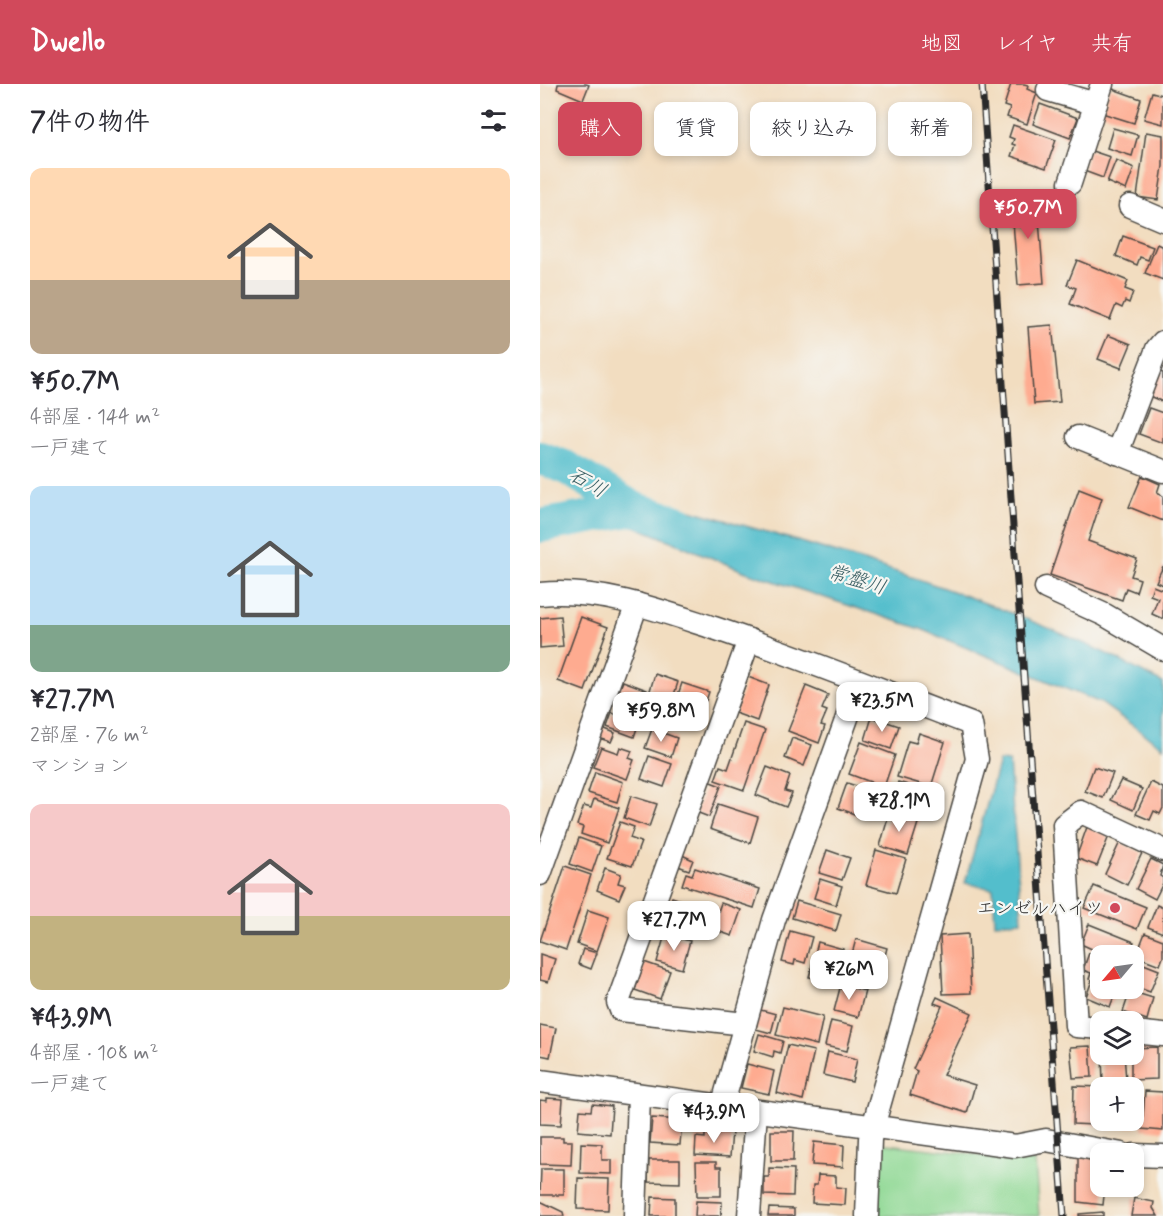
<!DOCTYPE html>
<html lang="ja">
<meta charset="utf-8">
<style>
:root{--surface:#fff;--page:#f2f2f3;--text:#2b2b33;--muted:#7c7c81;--accent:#d1495b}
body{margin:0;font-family:Mynerve,"Klee One",sans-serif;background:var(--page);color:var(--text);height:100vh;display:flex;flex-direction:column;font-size:22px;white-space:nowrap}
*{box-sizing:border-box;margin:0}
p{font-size:20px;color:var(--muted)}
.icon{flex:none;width:33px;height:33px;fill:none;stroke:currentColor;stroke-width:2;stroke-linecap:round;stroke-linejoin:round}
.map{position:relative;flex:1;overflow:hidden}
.side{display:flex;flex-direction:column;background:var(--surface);width:540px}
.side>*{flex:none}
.top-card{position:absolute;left:18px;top:18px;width:514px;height:54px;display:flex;gap:12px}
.needle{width:39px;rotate:241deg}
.tools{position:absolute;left:550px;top:861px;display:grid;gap:12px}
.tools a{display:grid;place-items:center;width:54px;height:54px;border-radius:12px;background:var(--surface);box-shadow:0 3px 9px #0003;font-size:30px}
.price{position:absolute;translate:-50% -51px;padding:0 14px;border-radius:12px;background:#fff;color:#222;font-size:20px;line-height:39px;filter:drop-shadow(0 2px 3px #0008)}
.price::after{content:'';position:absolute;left:50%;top:36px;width:18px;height:14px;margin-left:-9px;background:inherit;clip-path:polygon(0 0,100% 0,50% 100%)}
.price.active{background:var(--accent);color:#fff}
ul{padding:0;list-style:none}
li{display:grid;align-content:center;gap:12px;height:318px;padding:0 30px}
li span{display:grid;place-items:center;height:186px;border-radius:12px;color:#555}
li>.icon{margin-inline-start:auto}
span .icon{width:108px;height:108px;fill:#fffc;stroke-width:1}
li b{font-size:26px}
h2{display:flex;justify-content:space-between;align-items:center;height:72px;padding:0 30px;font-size:26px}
.tag{padding:0 21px;border-radius:12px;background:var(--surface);box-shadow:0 3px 9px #0003;font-size:21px;line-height:54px}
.tag.active{background:var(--accent);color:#fff}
header{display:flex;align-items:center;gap:36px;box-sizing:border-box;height:84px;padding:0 30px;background:var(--accent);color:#fff}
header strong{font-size:28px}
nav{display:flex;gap:33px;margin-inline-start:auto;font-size:21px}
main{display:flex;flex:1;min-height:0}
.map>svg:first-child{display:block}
.green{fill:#8ed893;stroke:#5c825f;stroke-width:1.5}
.water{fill:#52becc;stroke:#3e747c;stroke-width:1.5}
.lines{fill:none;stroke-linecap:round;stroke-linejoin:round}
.river{stroke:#52becc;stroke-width:34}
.building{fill:#feab90}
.street-casing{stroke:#494641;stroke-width:25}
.street{stroke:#fff;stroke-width:22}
.rail-casing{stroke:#2b2b2b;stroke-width:7}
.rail{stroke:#f6f6f2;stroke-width:4.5;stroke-dasharray:14;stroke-linecap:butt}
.poi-dot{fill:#d1495b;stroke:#f6f6f2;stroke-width:2}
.labels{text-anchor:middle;stroke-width:4.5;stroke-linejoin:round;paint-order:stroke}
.poi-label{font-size:18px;fill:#2b2b2b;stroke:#f6f6f2;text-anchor:end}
.water-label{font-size:20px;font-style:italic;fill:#395e63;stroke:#f6f6f2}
</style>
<header>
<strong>Dwello</strong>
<nav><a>地図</a><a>レイヤ</a><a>共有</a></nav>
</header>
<main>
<section class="side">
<h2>7件の物件<svg class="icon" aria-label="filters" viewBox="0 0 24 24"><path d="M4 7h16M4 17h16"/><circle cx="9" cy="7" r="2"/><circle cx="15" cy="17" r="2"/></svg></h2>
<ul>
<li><span style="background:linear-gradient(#ffd9b3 60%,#b9a48a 0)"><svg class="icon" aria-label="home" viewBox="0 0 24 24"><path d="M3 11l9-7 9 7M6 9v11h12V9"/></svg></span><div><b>¥50.7M</b><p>4部屋 · 144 m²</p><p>一戸建て</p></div></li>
<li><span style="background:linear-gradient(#bfe0f5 75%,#7fa58c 0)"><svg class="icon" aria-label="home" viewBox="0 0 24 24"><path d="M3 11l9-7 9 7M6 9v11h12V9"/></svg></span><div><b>¥27.7M</b><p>2部屋 · 76 m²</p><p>マンション</p></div></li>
<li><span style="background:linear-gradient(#f6c9c9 60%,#c2b280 0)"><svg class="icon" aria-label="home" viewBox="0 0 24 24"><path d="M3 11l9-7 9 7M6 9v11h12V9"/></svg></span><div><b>¥43.9M</b><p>4部屋 · 108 m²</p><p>一戸建て</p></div></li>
</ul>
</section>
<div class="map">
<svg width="623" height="1132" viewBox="0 0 623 1132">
<rect width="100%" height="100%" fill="#f6f6f2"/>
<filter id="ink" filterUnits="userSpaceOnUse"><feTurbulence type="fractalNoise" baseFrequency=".0167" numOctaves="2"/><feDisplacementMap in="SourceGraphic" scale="12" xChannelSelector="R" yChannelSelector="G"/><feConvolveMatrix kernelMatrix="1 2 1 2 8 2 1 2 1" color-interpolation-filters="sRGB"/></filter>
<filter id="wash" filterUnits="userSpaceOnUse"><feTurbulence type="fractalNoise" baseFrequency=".008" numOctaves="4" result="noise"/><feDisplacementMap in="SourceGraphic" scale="24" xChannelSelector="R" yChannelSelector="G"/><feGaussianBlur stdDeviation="1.35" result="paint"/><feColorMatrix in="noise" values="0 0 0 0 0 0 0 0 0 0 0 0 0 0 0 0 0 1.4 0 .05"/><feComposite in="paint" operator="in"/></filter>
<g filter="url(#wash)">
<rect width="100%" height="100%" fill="#f2ddc0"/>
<polygon class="green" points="338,1059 495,1077 499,1132 336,1132"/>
<g class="water">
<path d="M101 412C253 455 406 497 550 562 575 573 599 587 623 599V663L561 619 381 545 206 488 92 441Z"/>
<polygon points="459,677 469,678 482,837 455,839 453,805 425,799"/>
</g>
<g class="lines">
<g class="river">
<polyline points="0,374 25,383 95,425"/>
<polyline points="0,442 95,425 140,439"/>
</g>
</g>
<g id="blocks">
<g class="building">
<polygon points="18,0 46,0 49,1 43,16 17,5"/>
<polygon points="471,0 484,0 488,1 487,5 497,9 487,40 467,33 470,24 464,22"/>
<polygon points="570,4 601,15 594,39 562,29"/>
<polygon points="612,8 623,11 623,40 604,35"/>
<polygon points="500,20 538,34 530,54 493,40"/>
<polygon points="473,41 516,56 506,84 471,72 475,61 472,60 474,55 469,53"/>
<polygon points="573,44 598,51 592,72 567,64"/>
<polygon points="606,48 623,51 623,82 618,116 597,113"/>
<polygon points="549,66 570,73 563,94 544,87"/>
<polygon points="576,76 594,84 586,106 567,98"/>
<polygon points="497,111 504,199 478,201 471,113"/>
<polygon points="583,152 613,163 608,176 600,173 597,181 576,172"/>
<polygon points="617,160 623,163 623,196 605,189"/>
<polygon points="537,176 588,197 585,205 593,208 589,219 585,217 582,224 576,221 570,236 530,220 536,204 527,201"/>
<polygon points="512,241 520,318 494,320 488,243"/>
<polygon points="568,251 591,260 581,284 558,275"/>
<polygon points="618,287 623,289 623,318 607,311"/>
<polygon points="609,324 623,329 623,359 599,350"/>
<polygon points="602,392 620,400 617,409 623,412 623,437 589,423"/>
<polygon points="539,405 562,414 548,457 597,475 591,492 600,495 596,508 586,504 582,516 510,491"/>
<polygon points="623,482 623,501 616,498"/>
<polygon points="613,502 623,506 623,535 612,530 618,514 610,511"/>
<polygon points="20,532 23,562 0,564 0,534"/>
<polygon points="41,533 68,543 45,607 18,597"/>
<polygon points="115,590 138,598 127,634 104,626"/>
<polygon points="208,593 229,601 217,637 195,629"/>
<polygon points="83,597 107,606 101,622 77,613"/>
<polygon points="142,599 169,608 158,640 131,631"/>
<polygon points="266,602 288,611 282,625 287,627 281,641 285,642 279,659 248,647"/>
<polygon points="83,625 101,632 94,653 67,643 72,629 81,632"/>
<polygon points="332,633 359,642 351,665 325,656"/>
<polygon points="204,639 225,646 204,706 175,696 180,682 188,685"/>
<polygon points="60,643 75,649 71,658 56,653"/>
<polygon points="112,645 137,654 131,673 105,664"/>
<polygon points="379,649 405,658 391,703 357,693 368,657 376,659"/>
<polygon points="252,654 272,661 264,682 245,674"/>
<polygon points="321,658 355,671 344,703 309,690"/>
<polygon points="61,663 78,669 80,663 92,667 89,674 94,676 87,695 53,683"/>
<polygon points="109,672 132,680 124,703 101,695"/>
<polygon points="227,683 250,692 245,707 252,709 246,723 216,711"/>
<polygon points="554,683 573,689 563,714 545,707"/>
<polygon points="55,688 83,698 77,718 48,709"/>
<polygon points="581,696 602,705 593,726 571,716"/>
<polygon points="168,697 181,702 169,733 156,728"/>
<polygon points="358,698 388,707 382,729 351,720"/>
<polygon points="611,698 623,704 623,724 620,730 614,727 610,736 596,730"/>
<polygon points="307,699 326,705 317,731 298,724"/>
<polygon points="91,712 117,720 109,743 84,734"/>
<polygon points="54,715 79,724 67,759 41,750 43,743 37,741 44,722 51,724"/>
<polygon points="178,720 218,733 210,759 170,745"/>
<polygon points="350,727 379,736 368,771 340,762"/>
<polygon points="80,738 94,743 90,754 101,758 92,782 67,774"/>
<polygon points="547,743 569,752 557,782 536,774"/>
<polygon points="39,754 61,762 52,788 30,780"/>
<polygon points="580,758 602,769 587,801 565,790"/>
<polygon points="287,766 310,774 302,796 279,789"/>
<polygon points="336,766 366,775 356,809 326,801"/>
<polygon points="142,771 153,776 149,786 138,782"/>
<polygon points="611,775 623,781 620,792 623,794 623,799 615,815 596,805"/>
<polygon points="25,782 51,791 26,866 0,857"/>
<polygon points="65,784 81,790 78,799 85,801 79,815 57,806"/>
<polygon points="155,784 220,805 214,824 142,801 146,789 152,791"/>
<polygon points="280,795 302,802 296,821 274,814"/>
<polygon points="554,802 606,823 597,845 544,824"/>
<polygon points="132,813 152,820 143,848 122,841"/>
<polygon points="257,817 301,830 296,847 252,834"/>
<polygon points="181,819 201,826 192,852 172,845"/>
<polygon points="617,821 623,824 623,849 608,843"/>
<polygon points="48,826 69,833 57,867 37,860"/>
<polygon points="549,840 594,858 588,872 567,872 541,860"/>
<polygon points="250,847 272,853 265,879 255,876 254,881 242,878"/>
<polygon points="605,849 623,856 623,873 620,881 596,872"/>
<polygon points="125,850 150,857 142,885 117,878"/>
<polygon points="428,850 431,909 403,910 400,852"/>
<polygon points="316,855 347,864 339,894 308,885"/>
<polygon points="278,858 303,865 294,899 269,893"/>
<polygon points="43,865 57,869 51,885 38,880"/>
<polygon points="549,869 561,874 561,904 577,904 570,923 546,913 552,896 549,895 551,889 543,886"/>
<polygon points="0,870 15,875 8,898 0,896"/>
<polygon points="596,877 619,886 610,908 594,902"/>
<polygon points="104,878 130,887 120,915 95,906"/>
<polygon points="301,900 325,907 318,933 294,927"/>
<polygon points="590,907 613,914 607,936 583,928"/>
<polygon points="397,913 432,929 403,991 435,1001 427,1029 370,1011 377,987 373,985 402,922 394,919"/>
<polygon points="243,923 283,933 277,961 236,951"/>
<polygon points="217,925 236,930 231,949 212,944"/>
<polygon points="291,937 313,942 307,967 285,962"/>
<polygon points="0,941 16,944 10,973 0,971"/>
<polygon points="219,950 243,957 240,969 234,967 233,973 214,967"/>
<polygon points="248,961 274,967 263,1016 237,1009"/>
<polygon points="550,962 552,993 533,994 530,963"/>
<polygon points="617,963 617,995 591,996 591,970 594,970 594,964"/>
<polygon points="288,968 317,975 312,998 283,991"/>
<polygon points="568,970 584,970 586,996 563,997 562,974 568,974"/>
<polygon points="207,980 234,987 229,1010 201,1004"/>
<polygon points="534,1002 561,1003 561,1036 594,1036 594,1004 599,1005 597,1043 533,1040"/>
<polygon points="605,1007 623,1008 623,1047 602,1045"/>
<polygon points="7,1014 23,1015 21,1041 0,1040 0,1016 7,1017"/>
<polygon points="52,1020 72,1022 70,1050 38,1047 40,1026 51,1027"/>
<polygon points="112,1034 142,1036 140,1061 110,1059"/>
<polygon points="165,1046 192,1047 190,1073 155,1071 156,1053 165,1054"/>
<polygon points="231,1047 254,1047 253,1077 231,1077"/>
<polygon points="0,1053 23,1053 23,1057 32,1057 31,1081 0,1080"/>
<polygon points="274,1058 304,1061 303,1083 272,1081"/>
<polygon points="41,1059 62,1060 62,1076 71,1076 71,1090 40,1089"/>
<polygon points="538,1072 561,1075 561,1102 565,1102 563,1121 538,1118"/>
<polygon points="109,1076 140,1076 140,1099 108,1098"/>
<polygon points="156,1078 176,1078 176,1083 181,1083 181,1112 157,1112"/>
<polygon points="229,1084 254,1085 253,1112 224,1111 224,1093 229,1093"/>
<polygon points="1,1085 24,1085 24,1111 0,1111"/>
<polygon points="278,1091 296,1092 296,1103 306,1104 305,1121 272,1119 273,1101 277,1101"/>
<polygon points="38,1094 69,1095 68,1126 37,1125"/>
<polygon points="112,1113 135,1114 135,1132 111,1132"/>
<polygon points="594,1114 614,1118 613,1124 618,1132 591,1132"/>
<polygon points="0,1117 23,1128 24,1132 0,1132"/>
<polygon points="156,1117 182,1118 181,1132 155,1132"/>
<polygon points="229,1124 254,1125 254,1132 228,1132"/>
<polygon points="563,1128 563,1132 539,1132 539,1130"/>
</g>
</g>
</g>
<g filter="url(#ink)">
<use href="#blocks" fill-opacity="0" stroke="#494641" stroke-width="1.5"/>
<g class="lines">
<defs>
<g id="street">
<polyline points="508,6 556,20"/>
<polyline points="530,99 562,0"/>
<polyline points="590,122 623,136"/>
<polyline points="538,353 623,387"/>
<polyline points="577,369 617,265 623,258"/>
<polyline points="506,504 565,531 623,565"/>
<path d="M0 510C60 504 118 526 174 544 261 573 346 608 431 640L437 675 333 1043 330 1055 327 1132"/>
<polyline points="0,790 97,520"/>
<polyline points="205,940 81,926 78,918 209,556"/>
<polyline points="561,944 536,942 524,741 541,728 623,766"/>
<polyline points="594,948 623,951"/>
<polyline points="0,997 475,1062 506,1056 582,1070"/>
<polyline points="182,1023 234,836 320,598"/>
<polyline points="594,1071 623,1072"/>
<polyline points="95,1132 99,1011"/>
<polyline points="209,1132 216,1027"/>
</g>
</defs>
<use href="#street" class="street-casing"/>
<use href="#street" class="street"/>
<defs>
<polyline id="rail" points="442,0 476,485 524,1132"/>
</defs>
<use href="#rail" class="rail-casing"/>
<use href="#rail" class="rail"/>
</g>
</g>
<circle class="poi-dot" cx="575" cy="824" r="6"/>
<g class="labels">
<g class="poi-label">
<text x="563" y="830">エンゼルハイツ</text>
</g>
<g class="water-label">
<text transform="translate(48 398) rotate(30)" y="7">石川</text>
<text transform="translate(317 495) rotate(17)" y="7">常盤川</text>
</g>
</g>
</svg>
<div class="tools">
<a><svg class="needle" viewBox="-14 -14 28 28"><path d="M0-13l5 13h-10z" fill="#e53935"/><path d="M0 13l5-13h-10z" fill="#7c7c81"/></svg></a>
<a><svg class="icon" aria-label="layers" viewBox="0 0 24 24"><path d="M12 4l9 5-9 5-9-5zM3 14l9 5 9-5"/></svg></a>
<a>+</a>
<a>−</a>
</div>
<b class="price active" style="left:488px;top:156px">¥50.7M</b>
<b class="price" style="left:342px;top:649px">¥23.5M</b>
<b class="price" style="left:121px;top:659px">¥59.8M</b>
<b class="price" style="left:359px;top:749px">¥28.1M</b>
<b class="price" style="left:134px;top:868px">¥27.7M</b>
<b class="price" style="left:309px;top:917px">¥26M</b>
<b class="price" style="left:174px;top:1060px">¥43.9M</b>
<div class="top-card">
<a class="tag active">購入</a>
<a class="tag">賃貸</a>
<a class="tag">絞り込み</a>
<a class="tag">新着</a>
</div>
</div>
</main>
